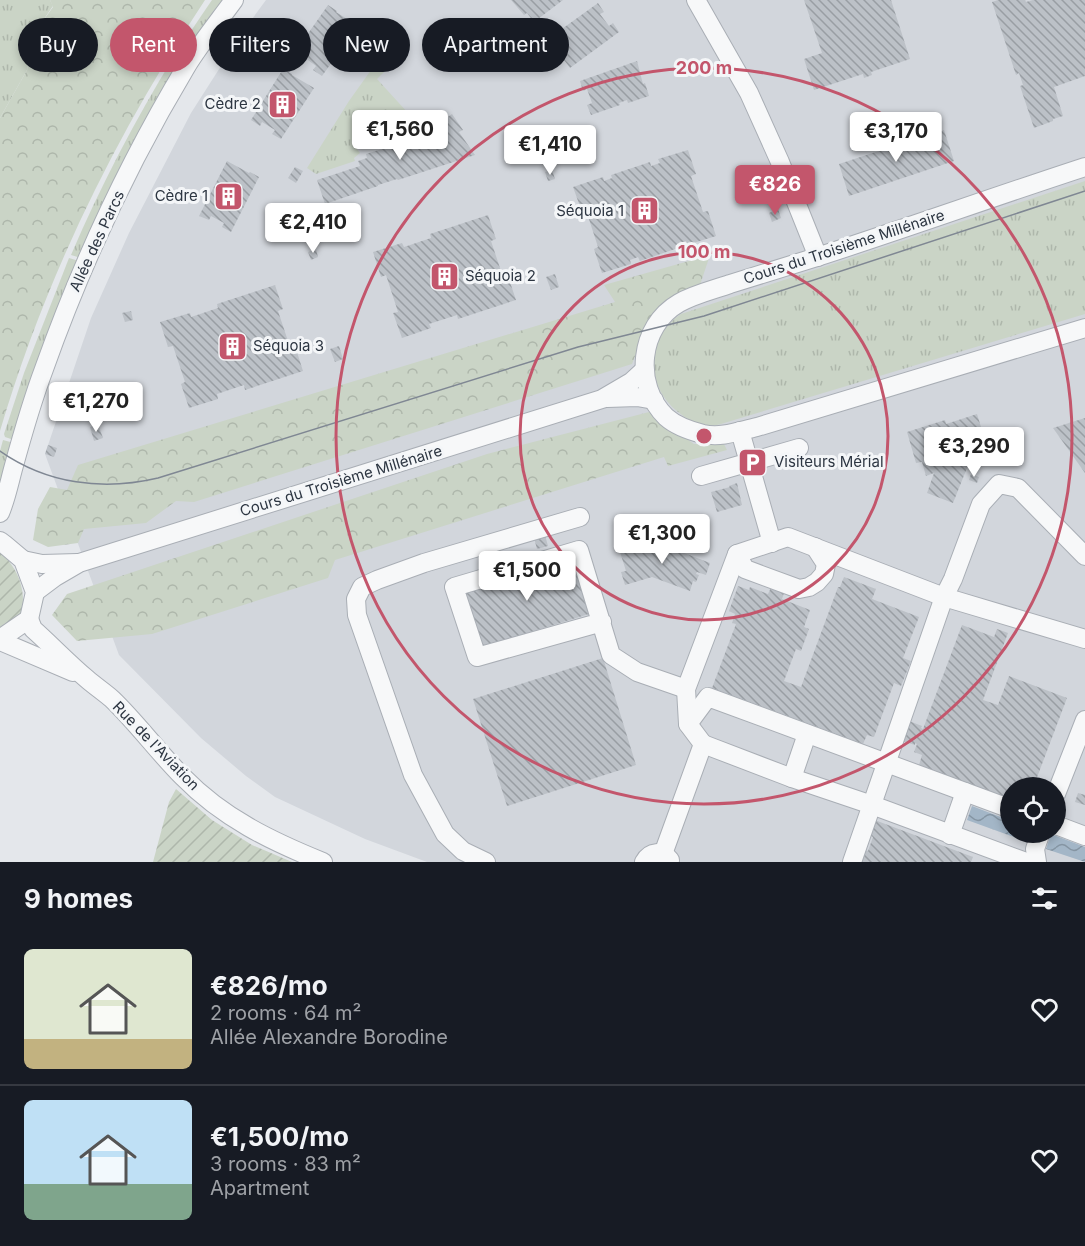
<!DOCTYPE html>
<meta charset="utf-8">
<style>
:root{--surface:#171b24;--page:#20242c;--text:#f1f3f6;--muted:#9ea1a6;--line:#363941;--accent:#c3566c}
body{margin:0;font-family:Inter,sans-serif;background:var(--page);color:var(--text);height:100vh;display:flex;flex-direction:column;font-size:22px;white-space:nowrap}
*{box-sizing:border-box;margin:0}
p{font-size:20px;color:var(--muted)}
.icon{flex:none;width:33px;height:33px;fill:none;stroke:currentColor;stroke-width:2;stroke-linecap:round;stroke-linejoin:round}
.map{position:relative;height:862px;overflow:hidden}
.panel{display:flex;flex-direction:column;background:var(--surface);flex:1}
.panel>*{flex:none}
.guide{position:absolute;left:18px;top:18px;width:600px;height:54px;display:flex;gap:12px}
.tools{position:absolute;left:1000px;top:777px;display:grid;gap:12px}
.tools a{display:grid;place-items:center;width:66px;height:66px;border-radius:50%;background:var(--surface);box-shadow:0 3px 9px #0003;font-size:30px}
.price{position:absolute;translate:-50% -51px;padding:0 14px;border-radius:6px;background:#fff;color:#222;font-size:20px;line-height:39px;filter:drop-shadow(0 2px 3px #0008)}
.price::after{content:'';position:absolute;left:50%;top:36px;width:18px;height:14px;margin-left:-9px;background:inherit;clip-path:polygon(0 0,100% 0,50% 100%)}
.price.active{background:var(--accent);color:#fff}
ul{padding:0;list-style:none}
li{display:flex;align-items:center;gap:18px;height:150px;padding:0 24px}
li+li{border-top:2px solid var(--line)}
li span{display:grid;place-items:center;flex:none;width:168px;height:120px;border-radius:9px;color:#555}
li>.icon{margin-inline-start:auto}
span .icon{width:72px;height:72px;fill:#fffc;stroke-width:1}
li b{font-size:26px}
h2{display:flex;justify-content:space-between;align-items:center;height:72px;padding:0 24px;font-size:26px}
.tag{padding:0 21px;border-radius:27px;background:var(--surface);box-shadow:0 3px 9px #0003;font-size:21px;line-height:54px}
.tag.active{background:var(--accent);color:#fff}
.map>svg:first-child{display:block}
.built{fill:#d2d6dc;fill-rule:evenodd}
.grass{fill:url(#grass-tufts)}
.forest{fill:url(#forest-crowns)}
.garden{fill:url(#garden-furrows)}
.water{fill:url(#water-waves)}
.building{fill:url(#building-back-hatch)}
.lines{fill:none;stroke-linecap:round;stroke-linejoin:round}
.minor-casing{stroke:#a9aeb5;stroke-width:20}
.minor{stroke:#f7f8f9;stroke-width:18}
.tram{stroke:#7f8793;stroke-width:1.5}
.ring{fill:none;stroke:#c3566c;stroke-width:3}
.labels{text-anchor:middle;stroke-width:6;stroke-linejoin:round;paint-order:stroke}
.poi-label{font-size:15px;fill:#2d3642;stroke:#f4f6f8;text-anchor:end}
.street-label{font-size:15px;fill:#2d3642;stroke:#f4f6f8}
.centre{fill:#c3566c;stroke:#f4f6f8;stroke-width:3}
.ring-label{font-size:18px;text-anchor:middle;font-weight:bold;fill:#c3566c;stroke:#f4f6f8;stroke-width:6;stroke-linejoin:round;paint-order:stroke}
</style>
<div class="map">
<svg width="1085" height="862" viewBox="0 0 1085 862">
<defs>
<pattern id="grass-tufts" width="24" height="20" patternUnits="userSpaceOnUse" patternTransform="scale(1.5)"><rect width="24" height="20" fill="#cad4c6"/><path d="M3 7l-1-3M5 7V3M7 7l1-3M15 17l-1-3M17 17v-4M19 17l1-3" fill="none" stroke="#aeb7ab"/></pattern>
<pattern id="forest-crowns" width="20" height="18" patternUnits="userSpaceOnUse" patternTransform="scale(1.5)"><rect width="20" height="18" fill="#cad4c6"/><path d="M2 6a3 3 0 1 1 6 0M12 15a3 3 0 1 1 6 0" fill="none" stroke="#aeb7ab"/></pattern>
<pattern id="garden-furrows" width="10" height="10" patternUnits="userSpaceOnUse" patternTransform="scale(1.5)"><rect width="10" height="10" fill="#cad4c6"/><path d="M-1 1l2-2M0 10L10 0M9 11l2-2" fill="none" stroke="#aeb7ab"/></pattern>
<pattern id="water-waves" width="16" height="10" patternUnits="userSpaceOnUse" patternTransform="scale(1.5)"><rect width="16" height="10" fill="#a3b6c7"/><path d="M0 5q4-4 8 0t8 0" fill="none" stroke="#8595a3"/></pattern>
<pattern id="building-back-hatch" width="6" height="6" patternUnits="userSpaceOnUse" patternTransform="scale(1.5)"><rect width="6" height="6" fill="#bcc1c7"/><path d="M-1 5l2 2M0 0l6 6M5-1l2 2" fill="none" stroke="#999ea3"/></pattern>
</defs>
<rect width="100%" height="100%" fill="#e4e7eb"/>
<path class="built" d="M266 0H1085V862H427L365 839 275 797 246 776 201 738 119 655 45 454 91 318 129 233 191 113 244 30ZM1011 788H1056V832H1011Z"/>
<g class="grass">
<polygon points="0,0 50,0 53,6 35,32 27,70 0,118"/>
<path d="M212 0H225L81 258 71 255C100 187 135 120 173 58 186 38 199 19 212 0Z"/>
<polygon points="381,56 392,64 377,79 419,125 414,129 411,125 400,133 398,130 385,140 382,136 364,148 362,145 357,149 360,153 354,158 355,161 316,174 307,168 349,101"/>
<path d="M1085 181V314L721 424C717 425 711 426 707 426 696 425 687 419 678 412 644 386 646 337 681 314Z"/>
<polygon points="69,258 79,261 14,440 5,437 4,434 24,373"/>
<polygon points="3,440 14,443 0,496 0,451"/>
</g>
<g class="forest">
<path d="M50 0H205C116 134 46 276 0 431V118L27 70 35 32 53 7Z"/>
<polygon points="710,255 700,285 649,320 632,364 194,502 176,501 146,523 84,529 78,543 48,547 33,540 38,509 50,487 67,490 78,465 615,302 604,285"/>
<polygon points="649,412 694,444 724,444 727,450 668,466 664,457 335,560 328,578 152,634 77,641 52,615 67,594 487,454"/>
</g>
<g class="garden">
<path d="M0 553C15 564 24 584 23 603 23 609 20 616 19 622L0 632Z"/>
<polygon points="176,789 212,820 252,845 292,862 153,862 169,802"/>
</g>
<g class="water">
<polygon points="972,806 1011,821 1011,832 1028,833 1025,841 967,820"/>
<polygon points="1051,834 1085,847 1085,862 1046,849"/>
</g>
<g class="building">
<polygon points="511,0 563,0 534,22 527,13 524,15"/>
<polygon points="804,0 891,0 910,59 871,72 872,75 864,78 863,74 814,90 804,59 822,53"/>
<polygon points="998,0 1025,0 1026,2 1033,0 1085,0 1085,76 1054,87 1063,116 1053,119 1053,121 1034,128 1020,86 1023,85 1019,73 1016,75 992,2"/>
<polygon points="598,3 604,12 600,14 609,26 613,23 619,32 570,68 564,60 565,59 548,39"/>
<polygon points="328,5 337,11 336,12 358,26 322,76 313,70 316,66 304,57 301,61 293,55"/>
<polygon points="513,20 522,32 515,37 506,26"/>
<polygon points="393,51 399,56 392,63 386,58"/>
<polygon points="637,61 643,84 645,83 649,96 628,103 627,100 619,103 620,105 591,115 587,105 592,103 587,89 583,91 580,81"/>
<polygon points="283,69 292,74 292,75 314,88 281,139 272,134 275,130 262,122 260,126 251,120"/>
<polygon points="452,114 463,130 459,132 475,155 398,180 397,179 378,185 378,186 325,204 317,180 360,166 358,161 367,158 366,154 417,138"/>
<polygon points="944,130 954,161 849,196 839,164 888,148 887,145 894,142 895,146"/>
<polygon points="688,150 696,174 691,176 703,212 708,211 716,236 687,245 686,241 677,244 678,248 640,261 638,257 630,260 631,264 602,273 594,249 598,247 586,210 582,212 573,187 603,177 604,181 612,178 611,175 650,162 651,166 660,163 658,159"/>
<polygon points="227,161 249,173 250,172 259,177 231,232 222,227 224,223 211,216 209,220 199,216"/>
<polygon points="295,167 303,171 296,183 288,178"/>
<polygon points="552,170 555,179 548,181 545,172"/>
<polygon points="778,209 781,218 772,222 769,213"/>
<polygon points="299,211 300,216 289,219 288,215"/>
<polygon points="488,215 496,239 491,241 503,277 508,276 516,300 458,319 457,315 429,324 431,328 402,338 393,313 398,312 386,275 381,277 373,252 402,243 404,247 431,238 430,234"/>
<polygon points="316,249 318,257 311,260 308,252"/>
<polygon points="555,274 559,287 551,290 546,277"/>
<polygon points="275,285 283,309 278,311 290,347 295,346 303,371 245,390 244,385 217,394 218,399 189,408 181,384 185,382 173,346 168,347 160,322 190,313 191,317 218,308 217,304"/>
<polygon points="131,311 133,320 125,322 122,313"/>
<polygon points="339,346 343,359 335,362 330,349"/>
<polygon points="977,414 990,456 969,463 953,503 927,493 934,473 926,476 922,462 916,463 907,432 945,420 946,424"/>
<polygon points="1085,418 1085,473 1053,428"/>
<polygon points="98,424 103,438 94,441 90,427"/>
<polygon points="48,445 57,448 54,457 45,454"/>
<polygon points="971,474 979,477 977,483 969,480"/>
<polygon points="737,483 742,505 717,512 711,492 730,487 729,486"/>
<polygon points="545,535 548,546 537,549 534,538"/>
<polygon points="653,541 710,563 706,575 697,572 696,574 699,575 696,582 693,581 690,591 652,577 625,585 621,572 626,571 620,552"/>
<polygon points="572,558 589,614 482,647 465,591"/>
<polygon points="844,577 876,589 872,599 919,617 903,658 911,661 901,686 894,683 874,737 867,735 863,744 712,688 736,624 732,623 735,614 729,611 738,586 749,590 750,587 768,594 772,585 785,590 782,599 810,610 804,627 809,629 801,651 796,649 784,681 801,687 838,587 840,587"/>
<polygon points="962,625 994,637 997,629 1008,633 983,700 998,705 1009,676 1067,698 1033,788 1011,788 1011,799 919,765 922,755 914,752 917,744 915,743 915,745 902,741 909,721 922,726 921,728 923,729"/>
<polygon points="603,658 636,765 507,806 473,699"/>
<polygon points="1078,793 1085,795 1085,805 1075,802"/>
<polygon points="872,819 973,857 971,862 859,862 861,849 868,851 873,837 867,834"/>
</g>
<g class="lines">
<defs>
<g id="minor">
<polyline points="696,0 749,93 780,162 818,257"/>
<path d="M1085 167C996 196 907 228 817 257 788 266 759 275 730 284 713 290 695 294 679 303 639 326 633 385 666 417 676 426 691 431 703 434 722 438 739 431 757 427L1085 328"/>
<polyline points="607,398 637,397 654,400"/>
<polyline points="740,431 772,543"/>
<polyline points="701,476 799,448"/>
<path d="M0 513C6 499 9 484 13 469 22 436 32 401 44 369 81 265 129 162 186 67 200 44 218 22 234 0"/>
<polyline points="0,541 4,544 23,560 35,592 29,619 0,639"/>
<polyline points="737,554 745,569 799,589 809,587 817,582 824,574 826,564 815,547"/>
<polyline points="23,560 42,564 78,563"/>
<polyline points="35,592 55,577 79,563 602,399 631,382 644,370"/>
<path d="M29 619 33 629C51 645 68 663 87 679 95 686 104 692 112 699 137 723 158 752 183 777 223 818 271 841 323 862"/>
<polyline points="602,622 477,657 454,587 579,550 611,655 637,672 686,689"/>
<polyline points="0,641 73,672"/>
<polyline points="688,724 708,697 1011,809"/>
<polyline points="703,744 792,778 872,805 1026,862"/>
<polyline points="792,778 807,734"/>
<polyline points="1056,794 1085,720"/>
<polyline points="1056,825 1085,836"/>
<polyline points="950,835 965,792"/>
<polyline points="663,854 703,744 688,724 686,689 737,554 788,537 944,597 1085,639"/>
<polyline points="486,862 463,851 445,834 413,775 357,615 356,599 362,587 377,580 424,563 580,517"/>
<path d="M644 862C650 851 662 850 670 860"/>
<polyline points="852,862 944,597 953,579 981,504 999,484 1018,488 1085,556"/>
<polyline points="1037,862 1035,849 1041,832"/>
</g>
</defs>
<use href="#minor" class="minor-casing"/>
<use href="#minor" class="minor"/>
<path class="tram" d="M0 451C47 484 103 491 158 478L578 347 704 316 1085 191"/>
</g>
<g class="ring">
<circle cx="704" cy="436" r="184"/>
<circle cx="704" cy="436" r="368"/>
</g>
<defs>
<symbol id="building-square" viewBox="-11 -11 22 22"><rect x="-9" y="-9" width="18" height="18" rx="4" fill="#c3566c" stroke="#f4f6f8"/><path d="M-4-6H4V6H1V3H-1V6H-4ZM-2.5-4.3h1.7v1.8h-1.7ZM.8-4.3h1.7v1.8H.8ZM-2.5-1h1.7V.8h-1.7ZM.8-1h1.7V.8H.8Z" fill="#fff"/></symbol>
<symbol id="parking-square" viewBox="-11 -11 22 22"><rect x="-9" y="-9" width="18" height="18" rx="4" fill="#c3566c" stroke="#f4f6f8"/><path d="M-3.5-5.5H1a3.5 3.5 0 0 1 0 7H-1V5.5H-3.5ZM-1-3.4V-.6H.8a1.4 1.4 0 0 0 0-2.8Z" fill="#fff"/></symbol>
</defs>
<g fill-rule="evenodd">
<use href="#building-square" x="266" y="88" width="33" height="33"/>
<use href="#building-square" x="212" y="180" width="33" height="33"/>
<use href="#building-square" x="628" y="194" width="33" height="33"/>
<use href="#building-square" x="428" y="260" width="33" height="33"/>
<use href="#building-square" x="216" y="330" width="33" height="33"/>
<use href="#parking-square" x="736" y="446" width="33" height="33"/>
</g>
<g class="labels">
<g class="poi-label">
<text x="261" y="109">Cèdre 2</text>
<text x="208" y="201">Cèdre 1</text>
<text x="624" y="216">Séquoia 1</text>
<text x="465" y="281" text-anchor="start">Séquoia 2</text>
<text x="253" y="351" text-anchor="start">Séquoia 3</text>
<text x="774" y="467" text-anchor="start">Visiteurs Mérial</text>
</g>
<g class="street-label">
<text transform="translate(97 241) rotate(-65)" y="5">Allée des Parcs</text>
<text transform="translate(844 247) rotate(-18)" y="5">Cours du Troisième Millénaire</text>
<text transform="translate(341 481) rotate(-17)" y="5">Cours du Troisième Millénaire</text>
<text transform="translate(156 746) rotate(46)" y="5">Rue de l'Aviation</text>
</g>
</g>
<circle cx="704" cy="436" r="9" class="centre"/>
<g class="ring-label">
<text x="704" y="74">200 m</text>
<text x="704" y="258">100 m</text>
</g>
</svg>
<div class="tools">
<a><svg class="icon" aria-label="locate" viewBox="0 0 24 24"><circle cx="12" cy="12" r="6"/><path d="M12 2v4M12 18v4M2 12h4M18 12h4"/></svg></a>
</div>
<b class="price" style="left:400px;top:161px">€1,560</b>
<b class="price" style="left:896px;top:163px">€3,170</b>
<b class="price" style="left:550px;top:176px">€1,410</b>
<b class="price active" style="left:775px;top:216px">€826</b>
<b class="price" style="left:313px;top:254px">€2,410</b>
<b class="price" style="left:96px;top:433px">€1,270</b>
<b class="price" style="left:974px;top:478px">€3,290</b>
<b class="price" style="left:662px;top:565px">€1,300</b>
<b class="price" style="left:527px;top:602px">€1,500</b>
<div class="guide">
<a class="tag">Buy</a>
<a class="tag active">Rent</a>
<a class="tag">Filters</a>
<a class="tag">New</a>
<a class="tag">Apartment</a>
</div>
</div>
<section class="panel">
<h2>9 homes<svg class="icon" aria-label="filters" viewBox="0 0 24 24"><path d="M4 7h16M4 17h16"/><circle cx="9" cy="7" r="2"/><circle cx="15" cy="17" r="2"/></svg></h2>
<ul>
<li><span style="background:linear-gradient(#dfe7d0 75%,#c2b280 0)"><svg class="icon" aria-label="home" viewBox="0 0 24 24"><path d="M3 11l9-7 9 7M6 9v11h12V9"/></svg></span><div><b>€826/mo</b><p>2 rooms · 64 m²</p><p>Allée Alexandre Borodine</p></div><svg class="icon" aria-label="heart" viewBox="0 0 24 24"><path d="M12 20l-8-8c-3-5 5-10 8-4 3-6 11-1 8 4z"/></svg></li>
<li><span style="background:linear-gradient(#bfe0f5 70%,#7fa58c 0)"><svg class="icon" aria-label="home" viewBox="0 0 24 24"><path d="M3 11l9-7 9 7M6 9v11h12V9"/></svg></span><div><b>€1,500/mo</b><p>3 rooms · 83 m²</p><p>Apartment</p></div><svg class="icon" aria-label="heart" viewBox="0 0 24 24"><path d="M12 20l-8-8c-3-5 5-10 8-4 3-6 11-1 8 4z"/></svg></li>
</ul>
</section>
